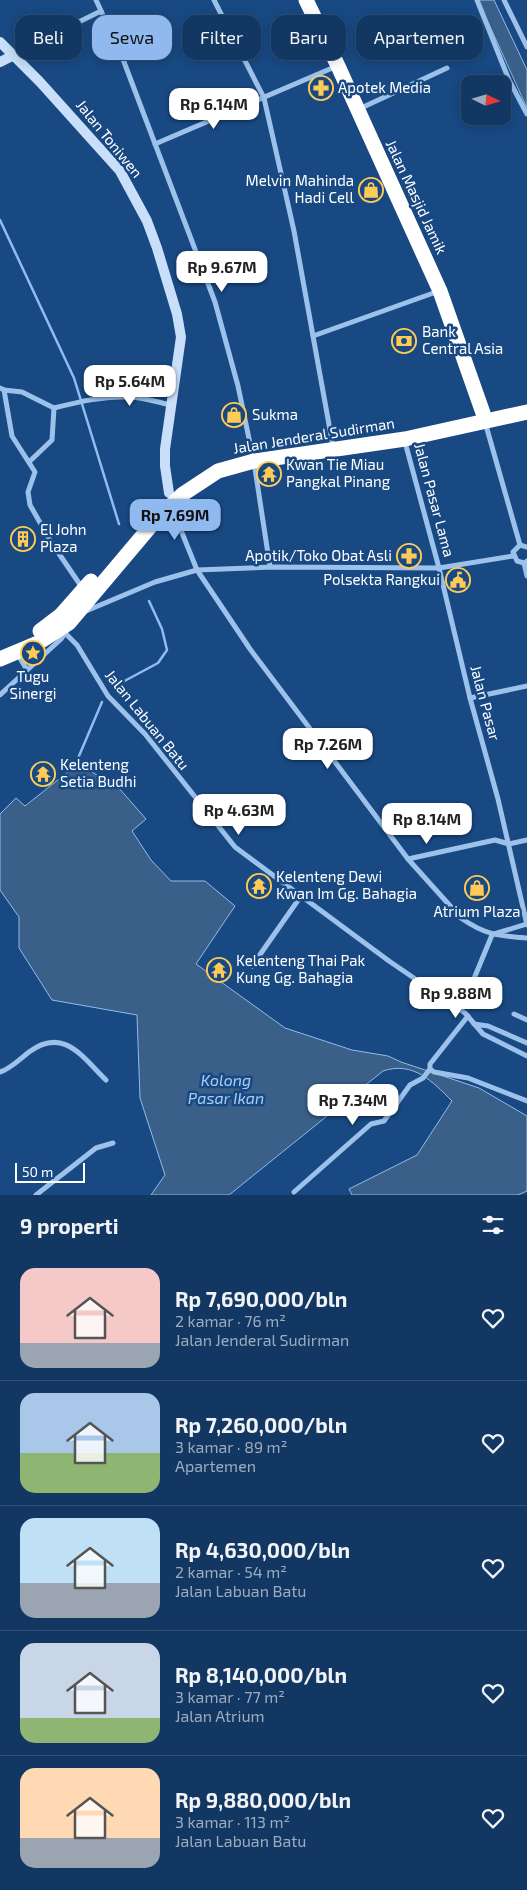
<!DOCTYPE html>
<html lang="id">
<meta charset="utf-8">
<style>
:root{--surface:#123762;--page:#1f426b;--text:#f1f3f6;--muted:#9cacbe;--line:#315177;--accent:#90b9f0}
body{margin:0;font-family:"Exo 2",sans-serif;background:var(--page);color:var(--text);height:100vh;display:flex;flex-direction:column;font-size:19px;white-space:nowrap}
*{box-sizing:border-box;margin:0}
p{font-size:16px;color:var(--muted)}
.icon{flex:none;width:28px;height:28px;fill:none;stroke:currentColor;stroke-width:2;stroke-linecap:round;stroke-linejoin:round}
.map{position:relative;height:1195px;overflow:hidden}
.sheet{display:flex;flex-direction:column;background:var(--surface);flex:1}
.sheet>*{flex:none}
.top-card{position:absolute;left:15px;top:15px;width:498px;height:45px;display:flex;gap:10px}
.needle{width:32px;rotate:95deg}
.buttons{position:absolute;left:461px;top:75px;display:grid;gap:10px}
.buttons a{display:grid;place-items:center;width:50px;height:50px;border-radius:10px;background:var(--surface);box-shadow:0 2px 12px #0003,0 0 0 1px var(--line);font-size:25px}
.scale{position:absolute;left:15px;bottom:12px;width:70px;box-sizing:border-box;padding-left:5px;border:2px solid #fff;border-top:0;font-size:14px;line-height:18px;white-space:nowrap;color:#fff;-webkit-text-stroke:4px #184983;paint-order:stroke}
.price{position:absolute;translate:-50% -42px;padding:0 11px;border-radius:10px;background:#fff;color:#222;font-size:16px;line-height:32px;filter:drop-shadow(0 1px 2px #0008)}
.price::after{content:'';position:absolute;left:50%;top:30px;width:15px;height:11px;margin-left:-8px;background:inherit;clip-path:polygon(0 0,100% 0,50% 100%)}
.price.current{background:var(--accent);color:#111}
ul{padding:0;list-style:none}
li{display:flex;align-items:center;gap:15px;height:125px;padding:0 20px}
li+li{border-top:1px solid var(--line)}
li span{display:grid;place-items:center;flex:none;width:140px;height:100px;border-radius:15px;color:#555}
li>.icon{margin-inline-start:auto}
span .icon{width:60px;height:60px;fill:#fffc;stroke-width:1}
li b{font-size:21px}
h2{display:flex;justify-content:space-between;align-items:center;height:60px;padding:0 20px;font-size:21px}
.tag{padding:0 18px;border-radius:15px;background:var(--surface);box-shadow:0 2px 12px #0003,0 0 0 1px var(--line);font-size:18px;line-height:45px}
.tag.current{background:var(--accent);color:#111}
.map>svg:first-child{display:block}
.water{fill:#3a5f89;stroke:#8fbdee}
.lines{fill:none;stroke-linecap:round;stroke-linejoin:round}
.stream{stroke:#8fbdee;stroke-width:2.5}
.street{stroke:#9cc2ec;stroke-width:5}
.secondary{stroke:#c8def9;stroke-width:10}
.highway{stroke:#fff;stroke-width:15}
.labels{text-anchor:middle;stroke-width:5;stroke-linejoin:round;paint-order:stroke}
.poi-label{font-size:15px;fill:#fff;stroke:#184983;text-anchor:start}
.street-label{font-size:15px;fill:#fff;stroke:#184983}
.water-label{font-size:16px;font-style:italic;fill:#a7ccf4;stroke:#184983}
</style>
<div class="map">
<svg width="527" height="1195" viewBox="0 0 527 1195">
<rect width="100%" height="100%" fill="#184983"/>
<g class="water">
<polygon points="478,0 494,0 527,70 527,108"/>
<path d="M78 764 118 787 146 819 132 831 151 860 171 881H205L235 906 196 964 285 1028 352 1050 388 1056 401 1062 479 1088 527 1116V1191L518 1195H352L349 1189 417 1155 452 1101C432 1081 413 1061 383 1071L229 1195H151L165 1175 140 1098 137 1015 52 1000 19 948V917L0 890V814L16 798 25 806Z"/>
</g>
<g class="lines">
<g class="stream">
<polyline points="0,220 74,378 119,524"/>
<polyline points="117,685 158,663 167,650 162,629 149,601"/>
<polyline points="73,770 102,702"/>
</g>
<g class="street">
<polyline points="96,0 121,54 215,302 238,386 252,453"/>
<polyline points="214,0 264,98 294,231 332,441"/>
<polyline points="477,0 509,80 527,114"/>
<polyline points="504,0 527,47"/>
<polyline points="14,54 101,11"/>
<polyline points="359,109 447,68"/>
<polyline points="155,144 337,66"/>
<polyline points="313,336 439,291"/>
<polyline points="0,388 4,390 12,436 35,472 28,492 30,505 51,542 83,589"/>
<polyline points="4,390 22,392 54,408"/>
<path d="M54 408C78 402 103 396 128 397 142 397 157 402 171 405"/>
<polyline points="485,422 520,545"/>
<polyline points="405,442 439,568 470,698 498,799 527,925"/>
<polyline points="29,462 52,440 54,408"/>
<polyline points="254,462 270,567"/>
<path d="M172 508 197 570 250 649 408 859 461 918C485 935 499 936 527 938"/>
<polyline points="527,547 520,545 513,552 517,561 524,563 527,561"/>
<polyline points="524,563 527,576"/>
<polyline points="86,611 155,582 197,570 273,567 439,568 513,556"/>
<polyline points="66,634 77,645 108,696 145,734 235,847 389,961 465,1013 483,1034 527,1056"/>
<polyline points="17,653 27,670"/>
<polyline points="0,695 61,639 66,632"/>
<polyline points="470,698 527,686"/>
<polyline points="509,844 527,840"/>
<polyline points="408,859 495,840 509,844"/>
<polyline points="494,934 527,924"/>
<polyline points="252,966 301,896"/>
<polyline points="461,1010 492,935"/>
<polyline points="514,1014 527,1020"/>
<polyline points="468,1016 430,1064 430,1069 434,1072 468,1078 527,1101"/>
<polyline points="474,1024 488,1026 527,1043"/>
<path d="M0 1072C10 1069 20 1059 29 1052 64 1026 83 1058 106 1080"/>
<polyline points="294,1192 371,1124 384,1121 410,1085 423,1078 430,1069"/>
<polyline points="36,1195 96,1148 113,1143"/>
</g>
<g class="secondary">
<polyline points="0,42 40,82 120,171 147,221 157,248 177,314 181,337 165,449 165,466 169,493"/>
<polyline points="0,62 14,55"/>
</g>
<g class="highway">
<polyline points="306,0 338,66 440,291 483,413"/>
<polyline points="40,631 61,615 91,581"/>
<polyline points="0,659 38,643 69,623 155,521 183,494 218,471 254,461 405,439 527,412"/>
</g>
</g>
<defs>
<symbol id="pharmacy-ring" viewBox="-11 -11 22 22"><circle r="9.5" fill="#184983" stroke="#ffcb57" stroke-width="1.5"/><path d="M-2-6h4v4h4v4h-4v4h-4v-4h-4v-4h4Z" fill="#ffcb57"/></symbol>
<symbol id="shop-ring" viewBox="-11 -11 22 22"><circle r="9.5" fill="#184983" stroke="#ffcb57" stroke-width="1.5"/><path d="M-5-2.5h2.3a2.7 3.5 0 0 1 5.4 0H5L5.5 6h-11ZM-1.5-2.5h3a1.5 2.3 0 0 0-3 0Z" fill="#ffcb57"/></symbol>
<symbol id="bank-ring" viewBox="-11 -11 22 22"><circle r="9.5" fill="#184983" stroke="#ffcb57" stroke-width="1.5"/><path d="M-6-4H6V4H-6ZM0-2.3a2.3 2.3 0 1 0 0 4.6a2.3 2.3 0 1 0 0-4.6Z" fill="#ffcb57"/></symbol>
<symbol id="temple-ring" viewBox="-11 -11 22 22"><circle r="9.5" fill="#184983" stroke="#ffcb57" stroke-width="1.5"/><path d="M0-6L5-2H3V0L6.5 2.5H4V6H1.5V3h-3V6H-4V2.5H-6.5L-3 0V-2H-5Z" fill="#ffcb57"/></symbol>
<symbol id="building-ring" viewBox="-11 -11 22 22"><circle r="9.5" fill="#184983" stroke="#ffcb57" stroke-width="1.5"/><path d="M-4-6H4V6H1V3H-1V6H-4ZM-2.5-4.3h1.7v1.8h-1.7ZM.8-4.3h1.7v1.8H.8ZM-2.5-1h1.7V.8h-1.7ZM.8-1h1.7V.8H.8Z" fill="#ffcb57"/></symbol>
<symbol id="civic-ring" viewBox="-11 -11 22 22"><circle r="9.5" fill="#184983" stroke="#ffcb57" stroke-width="1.5"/><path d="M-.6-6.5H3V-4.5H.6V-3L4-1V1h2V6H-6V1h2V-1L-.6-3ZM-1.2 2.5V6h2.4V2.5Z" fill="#ffcb57"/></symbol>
<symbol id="sight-ring" viewBox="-11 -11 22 22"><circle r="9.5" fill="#184983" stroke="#ffcb57" stroke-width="1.5"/><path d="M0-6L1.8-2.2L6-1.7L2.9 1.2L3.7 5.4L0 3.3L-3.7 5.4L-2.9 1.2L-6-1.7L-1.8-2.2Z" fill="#ffcb57"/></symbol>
</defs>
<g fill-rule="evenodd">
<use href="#pharmacy-ring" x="307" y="74" width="28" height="28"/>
<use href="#shop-ring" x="357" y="176" width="28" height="28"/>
<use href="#bank-ring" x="390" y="327" width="28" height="28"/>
<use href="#shop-ring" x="220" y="401" width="28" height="28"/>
<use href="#temple-ring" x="255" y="460" width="28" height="28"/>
<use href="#building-ring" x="9" y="525" width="28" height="28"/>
<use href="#pharmacy-ring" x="395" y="542" width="28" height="28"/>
<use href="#civic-ring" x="444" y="566" width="28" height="28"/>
<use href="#sight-ring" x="19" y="639" width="28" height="28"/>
<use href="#temple-ring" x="29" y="760" width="28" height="28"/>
<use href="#temple-ring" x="245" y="872" width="28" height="28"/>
<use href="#shop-ring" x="463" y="874" width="28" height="28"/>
<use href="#temple-ring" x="205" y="956" width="28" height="28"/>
</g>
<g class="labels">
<g class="poi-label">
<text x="338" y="93">Apotek Media</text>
<text x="354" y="186" text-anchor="end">Melvin Mahinda<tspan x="354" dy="17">Hadi Cell</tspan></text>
<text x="422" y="337">Bank<tspan x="422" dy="17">Central Asia</tspan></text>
<text x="252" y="420">Sukma</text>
<text x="286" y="470">Kwan Tie Miau<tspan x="286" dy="17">Pangkal Pinang</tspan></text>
<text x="40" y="535">El John<tspan x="40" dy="17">Plaza</tspan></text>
<text x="392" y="561" text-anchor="end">Apotik/Toko Obat Asli</text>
<text x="440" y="585" text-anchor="end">Polsekta Rangkui</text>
<text x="33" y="682" text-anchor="middle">Tugu<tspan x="33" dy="17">Sinergi</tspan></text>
<text x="60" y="770">Kelenteng<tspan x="60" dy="17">Setia Budhi</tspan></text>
<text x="276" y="882">Kelenteng Dewi<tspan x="276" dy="17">Kwan Im Gg. Bahagia</tspan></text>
<text x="477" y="917" text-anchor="middle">Atrium Plaza</text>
<text x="236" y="966">Kelenteng Thai Pak<tspan x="236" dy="17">Kung Gg. Bahagia</tspan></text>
</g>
<g class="street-label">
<text transform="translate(109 139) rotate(51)" y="5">Jalan Toniwen</text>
<text transform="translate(416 197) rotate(65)" y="5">Jalan Masjid Jamik</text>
<text transform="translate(314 436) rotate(-9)" y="5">Jalan Jenderal Sudirman</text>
<text transform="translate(434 500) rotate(75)" y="5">Jalan Pasar Lama</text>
<text transform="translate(485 703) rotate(75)" y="5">Jalan Pasar</text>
<text transform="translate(147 720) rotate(51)" y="5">Jalan Labuan Batu</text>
</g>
<g class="water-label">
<text x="226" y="1086">Kolong<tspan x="226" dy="18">Pasar Ikan</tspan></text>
</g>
</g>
</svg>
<div class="buttons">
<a><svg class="needle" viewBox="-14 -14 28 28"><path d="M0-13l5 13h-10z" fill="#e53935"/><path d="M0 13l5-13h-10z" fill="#9cacbe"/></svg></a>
</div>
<div class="scale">50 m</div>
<b class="price" style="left:214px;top:130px">Rp 6.14M</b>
<b class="price" style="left:222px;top:293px">Rp 9.67M</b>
<b class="price" style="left:130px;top:407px">Rp 5.64M</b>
<b class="price current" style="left:175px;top:541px">Rp 7.69M</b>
<b class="price" style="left:328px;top:770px">Rp 7.26M</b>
<b class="price" style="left:239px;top:836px">Rp 4.63M</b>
<b class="price" style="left:427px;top:845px">Rp 8.14M</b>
<b class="price" style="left:456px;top:1019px">Rp 9.88M</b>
<b class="price" style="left:353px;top:1126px">Rp 7.34M</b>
<div class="top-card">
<a class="tag">Beli</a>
<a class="tag current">Sewa</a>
<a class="tag">Filter</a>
<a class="tag">Baru</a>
<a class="tag">Apartemen</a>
</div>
</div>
<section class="sheet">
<h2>9 properti<svg class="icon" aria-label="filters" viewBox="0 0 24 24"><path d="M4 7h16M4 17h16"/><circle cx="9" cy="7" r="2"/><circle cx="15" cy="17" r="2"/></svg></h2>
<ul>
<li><span style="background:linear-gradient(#f6c9c9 75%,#9aa5b1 0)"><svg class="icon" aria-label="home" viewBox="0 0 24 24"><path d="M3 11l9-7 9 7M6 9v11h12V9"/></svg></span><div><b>Rp 7,690,000/bln</b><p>2 kamar · 76 m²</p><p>Jalan Jenderal Sudirman</p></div><svg class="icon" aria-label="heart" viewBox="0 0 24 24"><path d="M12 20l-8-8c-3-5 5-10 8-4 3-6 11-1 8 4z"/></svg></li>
<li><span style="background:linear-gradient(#a9c7e8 60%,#8fb573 0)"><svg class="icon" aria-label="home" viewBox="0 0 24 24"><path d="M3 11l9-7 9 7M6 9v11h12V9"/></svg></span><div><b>Rp 7,260,000/bln</b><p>3 kamar · 89 m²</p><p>Apartemen</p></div><svg class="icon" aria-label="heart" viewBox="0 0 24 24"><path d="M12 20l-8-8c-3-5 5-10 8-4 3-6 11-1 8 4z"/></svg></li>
<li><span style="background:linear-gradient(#bfe0f5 65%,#9aa5b1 0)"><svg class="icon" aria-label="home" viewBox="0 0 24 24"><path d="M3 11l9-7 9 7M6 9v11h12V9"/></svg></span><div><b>Rp 4,630,000/bln</b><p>2 kamar · 54 m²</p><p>Jalan Labuan Batu</p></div><svg class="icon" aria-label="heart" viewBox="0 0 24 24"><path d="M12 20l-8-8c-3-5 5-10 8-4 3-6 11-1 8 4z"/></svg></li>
<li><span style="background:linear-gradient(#c9d6e8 75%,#8fb573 0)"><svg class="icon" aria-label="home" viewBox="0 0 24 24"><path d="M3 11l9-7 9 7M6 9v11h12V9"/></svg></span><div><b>Rp 8,140,000/bln</b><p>3 kamar · 77 m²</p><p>Jalan Atrium</p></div><svg class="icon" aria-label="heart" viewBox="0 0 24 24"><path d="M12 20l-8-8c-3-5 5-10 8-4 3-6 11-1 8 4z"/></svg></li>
<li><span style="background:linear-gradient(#ffd9b3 70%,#9aa5b1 0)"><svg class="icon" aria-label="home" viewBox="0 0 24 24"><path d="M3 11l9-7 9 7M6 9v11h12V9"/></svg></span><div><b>Rp 9,880,000/bln</b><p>3 kamar · 113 m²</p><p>Jalan Labuan Batu</p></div><svg class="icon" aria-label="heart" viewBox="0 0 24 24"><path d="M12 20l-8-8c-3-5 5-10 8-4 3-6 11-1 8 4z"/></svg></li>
</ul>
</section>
